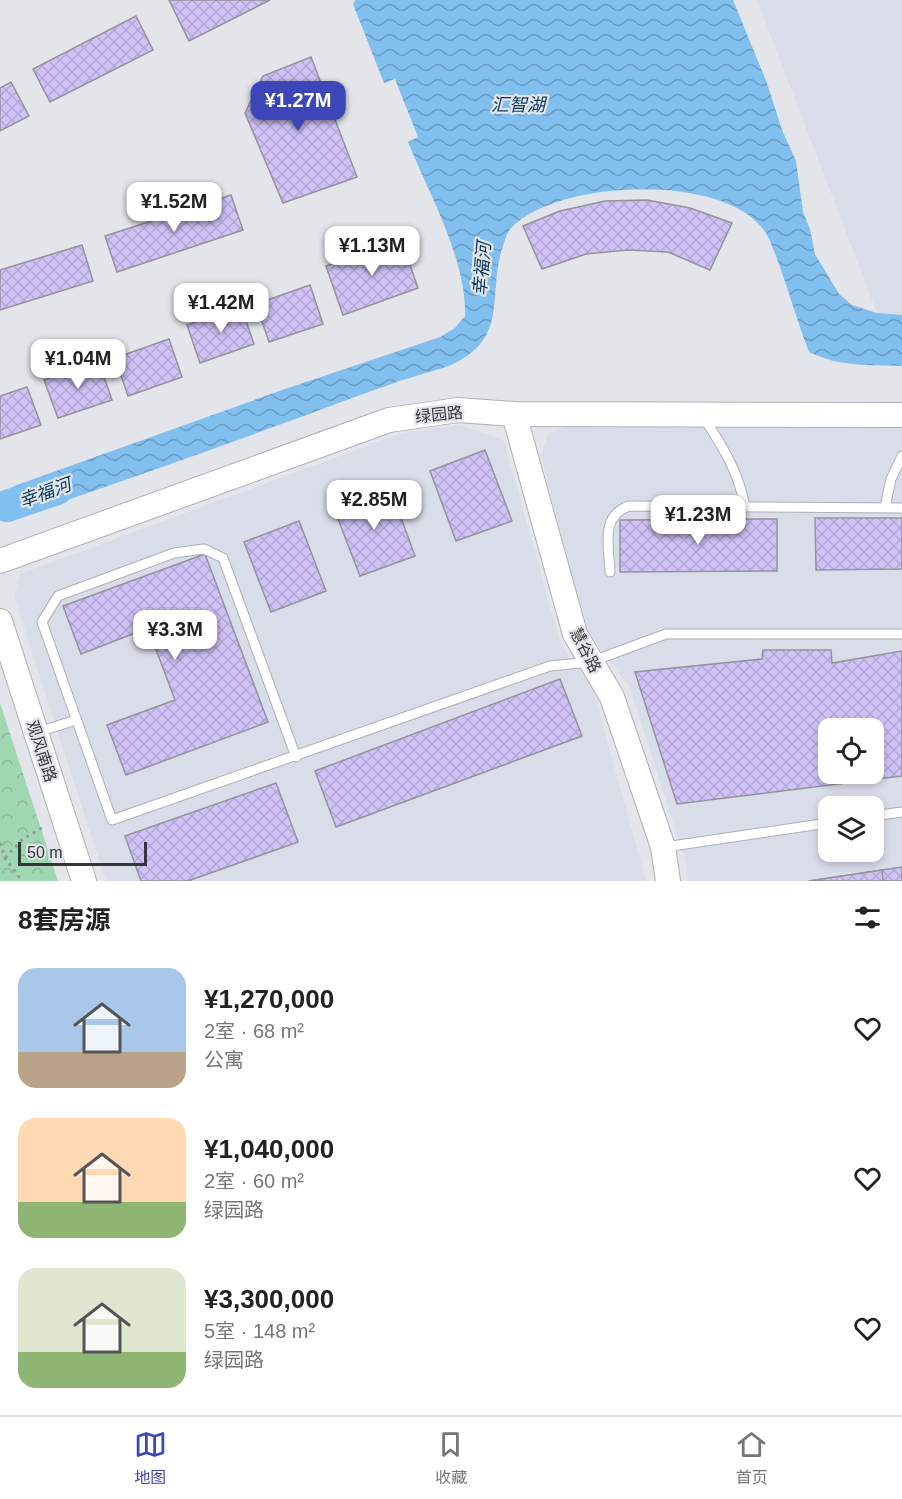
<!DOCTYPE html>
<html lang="zh">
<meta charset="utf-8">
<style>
:root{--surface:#fff;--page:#f6f6f6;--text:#222;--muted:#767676;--line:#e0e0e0;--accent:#3c46b9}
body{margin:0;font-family:Helvetica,"Noto Sans SC",sans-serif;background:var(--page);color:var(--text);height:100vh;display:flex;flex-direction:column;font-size:22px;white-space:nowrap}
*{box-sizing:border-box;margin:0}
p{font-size:20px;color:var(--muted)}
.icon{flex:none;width:33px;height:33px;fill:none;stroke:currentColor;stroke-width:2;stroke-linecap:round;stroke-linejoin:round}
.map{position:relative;height:881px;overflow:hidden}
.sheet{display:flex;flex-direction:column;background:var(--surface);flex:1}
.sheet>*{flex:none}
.fabs{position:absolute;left:818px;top:718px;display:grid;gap:12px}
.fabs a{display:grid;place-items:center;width:66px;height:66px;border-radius:12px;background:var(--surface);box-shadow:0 3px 9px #0003;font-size:30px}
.scale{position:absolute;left:18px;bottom:15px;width:129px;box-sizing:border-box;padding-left:6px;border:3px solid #353638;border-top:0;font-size:16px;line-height:21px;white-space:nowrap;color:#353638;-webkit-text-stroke:4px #e3e5ea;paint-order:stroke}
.price{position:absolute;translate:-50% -51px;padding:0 14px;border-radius:12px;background:#fff;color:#222;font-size:20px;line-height:39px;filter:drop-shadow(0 2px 3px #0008)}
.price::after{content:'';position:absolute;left:50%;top:36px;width:18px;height:14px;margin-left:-9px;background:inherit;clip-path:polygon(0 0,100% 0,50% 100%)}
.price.current{background:var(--accent);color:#fff}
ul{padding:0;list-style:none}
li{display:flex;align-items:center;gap:18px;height:150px;padding:0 18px}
li span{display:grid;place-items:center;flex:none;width:168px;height:120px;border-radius:18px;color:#555}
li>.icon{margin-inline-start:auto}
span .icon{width:72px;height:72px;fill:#fffc;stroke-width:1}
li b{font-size:26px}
h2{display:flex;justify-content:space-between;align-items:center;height:72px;padding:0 18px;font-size:26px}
.tab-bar{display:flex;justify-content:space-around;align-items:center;height:84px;border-top:2px solid var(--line);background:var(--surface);font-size:16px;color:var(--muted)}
.tab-bar a{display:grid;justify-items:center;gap:3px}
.tab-bar .current{color:var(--accent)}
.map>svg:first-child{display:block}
.built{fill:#d9ddea;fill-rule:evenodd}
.forest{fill:url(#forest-crowns)}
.water{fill:url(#water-waves)}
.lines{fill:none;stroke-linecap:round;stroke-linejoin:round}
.river{stroke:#81bfee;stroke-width:32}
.building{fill:url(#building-cross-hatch);stroke:#949398;stroke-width:1.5;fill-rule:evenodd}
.service-casing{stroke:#aeb0b5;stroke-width:11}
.tertiary-casing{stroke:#aeb0b5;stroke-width:26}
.path{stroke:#97999d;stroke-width:3;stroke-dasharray:3 4.5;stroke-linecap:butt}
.service{stroke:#fff;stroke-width:9}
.tertiary{stroke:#fff;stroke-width:24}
.labels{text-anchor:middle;stroke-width:4.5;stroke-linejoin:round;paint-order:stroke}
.street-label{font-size:16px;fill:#353638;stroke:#e3e5ea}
.water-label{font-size:18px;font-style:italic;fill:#073a59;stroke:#e3e5ea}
</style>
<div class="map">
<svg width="902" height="881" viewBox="0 0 902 881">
<defs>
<pattern id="forest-crowns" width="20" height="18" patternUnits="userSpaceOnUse" patternTransform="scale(1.5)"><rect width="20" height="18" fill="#9fd7b2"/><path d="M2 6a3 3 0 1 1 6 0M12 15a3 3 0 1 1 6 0" fill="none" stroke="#8ab99a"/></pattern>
<pattern id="water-waves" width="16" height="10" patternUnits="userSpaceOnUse" patternTransform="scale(1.5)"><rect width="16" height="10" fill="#81bfee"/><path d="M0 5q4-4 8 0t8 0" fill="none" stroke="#6a9cc2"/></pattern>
<pattern id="building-cross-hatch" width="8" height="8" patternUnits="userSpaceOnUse" patternTransform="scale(1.5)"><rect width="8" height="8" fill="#cec2f7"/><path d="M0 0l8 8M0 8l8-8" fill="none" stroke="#b2a7d4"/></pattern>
</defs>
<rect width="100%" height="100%" fill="#e3e5ea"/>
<g class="built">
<polygon points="757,0 902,0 902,315 877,313"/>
<polygon points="460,425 504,441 561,646 592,686 646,881 106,881 14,597 20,574 402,433"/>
<path d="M566 427 902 428V881H688L685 860 630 688 586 629 541 456 548 433ZM828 729H873V774H828ZM828 807H873V852H828Z"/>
</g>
<polygon class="forest" points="0,703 58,881 0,881"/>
<path class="water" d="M355 0H733L767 83 782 130 796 161 803 212 810 229 815 254 839 294 852 305 877 313 902 315V366C869 365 840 367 809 352 797 321 788 288 776 256 773 249 770 239 766 233 728 172 557 179 511 228 507 232 505 240 503 246 487 293 509 335 457 362 444 369 427 372 413 377 395 382 378 389 360 395 249 437 136 476 24 515L18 511 14 486 285 389 440 337 455 328 465 316C467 260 429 194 408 142L418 137 395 79 384 83 353 4Z"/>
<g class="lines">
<polyline class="river" points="7,506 57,489"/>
</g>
<g class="building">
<polygon points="169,0 270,0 189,41"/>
<polygon points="136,16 153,50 50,102 33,69"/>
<polygon points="311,57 357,177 283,203 245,113 263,76"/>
<polygon points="11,82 29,116 0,131 0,88"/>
<polygon points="231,195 243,230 117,272 105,236"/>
<polygon points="647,200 690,208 732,223 710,270 668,252 628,250 586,254 542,269 523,226 560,211 605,201"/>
<polygon points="401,239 418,288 343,315 326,266"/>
<polygon points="82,245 93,281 0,310 0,270"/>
<polygon points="310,285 323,324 269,342 256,304"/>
<polygon points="241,306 254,344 200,363 187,325"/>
<polygon points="169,339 182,377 128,396 115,358"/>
<polygon points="99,362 112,400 58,418 44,380"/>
<polygon points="27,387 41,425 0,439 0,396"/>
<polygon points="485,450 512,521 456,541 430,471"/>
<polygon points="389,485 415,556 360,576 333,506"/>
<polygon points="815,518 902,518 902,569 816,570"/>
<polygon points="777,519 777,571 620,572 620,520"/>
<polygon points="299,521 326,591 271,612 244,542"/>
<polygon points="205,554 268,722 126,775 107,725 175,700 148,628 81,654 63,606"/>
<path d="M763 650H831L832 663 902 651V776L677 804 635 672 762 659ZM828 729H873V774H828Z"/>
<polygon points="560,679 582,736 336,827 315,771"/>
<polygon points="276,783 298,842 188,881 141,881 125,836"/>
<polygon points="902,867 902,881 809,881 882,870"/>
<polygon points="882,870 883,881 809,881"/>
</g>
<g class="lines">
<defs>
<g id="service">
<path d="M704 418C723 447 739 473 745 507"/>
<polyline points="885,507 891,479 902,456"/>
<path d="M610 572C609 546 600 516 629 506L902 508"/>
<polyline points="38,732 76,720"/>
<polyline points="296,757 223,558 204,549 174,553 58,596 42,622 112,820 550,666 590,662 666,634 902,634"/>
<polyline points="873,816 902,812"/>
<polyline points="665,847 828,823"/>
</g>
<g id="tertiary">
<polyline points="514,414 575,634 612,697 663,847 668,881"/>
<polyline points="0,561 389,420 458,410 514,414 902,415"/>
<polyline points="0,621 84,881"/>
</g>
</defs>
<use href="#service" class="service-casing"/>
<use href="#tertiary" class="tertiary-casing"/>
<g class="path">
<polyline points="0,843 5,858 22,881"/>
<polyline points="5,858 23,839 45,826"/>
</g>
<use href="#service" class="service"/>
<use href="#tertiary" class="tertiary"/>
</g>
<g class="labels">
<g class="street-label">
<text transform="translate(439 414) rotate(-6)" y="6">绿园路</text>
<text transform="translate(586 650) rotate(63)" y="6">慧谷路</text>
<text transform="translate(42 751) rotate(72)" y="6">观风南路</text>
</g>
<g class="water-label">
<text x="518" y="111">汇智湖</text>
<text transform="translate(482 269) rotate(-85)" y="6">幸福河</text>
<text transform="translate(45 493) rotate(-20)" y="6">幸福河</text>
</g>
</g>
</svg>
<div class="fabs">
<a><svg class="icon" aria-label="locate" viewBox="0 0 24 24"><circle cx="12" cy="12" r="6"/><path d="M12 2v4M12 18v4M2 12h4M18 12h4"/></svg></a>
<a><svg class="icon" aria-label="layers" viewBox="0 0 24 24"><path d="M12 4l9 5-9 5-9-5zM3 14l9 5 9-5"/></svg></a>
</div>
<div class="scale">50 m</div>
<b class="price current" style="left:298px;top:132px">¥1.27M</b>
<b class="price" style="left:174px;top:233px">¥1.52M</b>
<b class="price" style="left:372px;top:277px">¥1.13M</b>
<b class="price" style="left:221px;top:334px">¥1.42M</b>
<b class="price" style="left:78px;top:390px">¥1.04M</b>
<b class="price" style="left:374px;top:531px">¥2.85M</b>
<b class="price" style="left:698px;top:546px">¥1.23M</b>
<b class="price" style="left:175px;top:661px">¥3.3M</b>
</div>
<section class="sheet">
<h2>8套房源<svg class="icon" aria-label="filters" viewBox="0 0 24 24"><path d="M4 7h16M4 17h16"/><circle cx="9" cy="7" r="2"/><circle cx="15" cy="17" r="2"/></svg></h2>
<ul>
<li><span style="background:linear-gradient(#a9c7e8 70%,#b9a48a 0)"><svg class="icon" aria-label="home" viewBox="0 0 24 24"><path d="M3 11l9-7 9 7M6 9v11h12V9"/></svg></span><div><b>¥1,270,000</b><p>2室 · 68 m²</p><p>公寓</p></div><svg class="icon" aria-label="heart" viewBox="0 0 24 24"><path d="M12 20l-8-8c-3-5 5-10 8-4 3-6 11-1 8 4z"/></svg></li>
<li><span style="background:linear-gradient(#ffd9b3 70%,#8fb573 0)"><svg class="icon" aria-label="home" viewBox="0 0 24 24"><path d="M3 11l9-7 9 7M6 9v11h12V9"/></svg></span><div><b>¥1,040,000</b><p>2室 · 60 m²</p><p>绿园路</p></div><svg class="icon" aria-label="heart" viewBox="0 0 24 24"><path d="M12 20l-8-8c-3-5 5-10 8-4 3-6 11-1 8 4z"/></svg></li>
<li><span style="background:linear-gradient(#dfe7d0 70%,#8fb573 0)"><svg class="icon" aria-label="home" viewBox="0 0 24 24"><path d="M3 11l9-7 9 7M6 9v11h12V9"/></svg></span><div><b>¥3,300,000</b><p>5室 · 148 m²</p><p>绿园路</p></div><svg class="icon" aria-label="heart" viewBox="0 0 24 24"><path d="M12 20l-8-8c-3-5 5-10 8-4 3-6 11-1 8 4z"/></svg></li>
</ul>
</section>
<nav class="tab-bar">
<a class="current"><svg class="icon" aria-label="map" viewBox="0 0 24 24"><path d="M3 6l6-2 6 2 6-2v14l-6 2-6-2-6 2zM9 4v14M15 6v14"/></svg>地图</a>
<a><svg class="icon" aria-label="saved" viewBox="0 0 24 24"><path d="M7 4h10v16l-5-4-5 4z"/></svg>收藏</a>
<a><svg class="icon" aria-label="home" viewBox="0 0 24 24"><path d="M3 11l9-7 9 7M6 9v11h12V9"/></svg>首页</a>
</nav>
